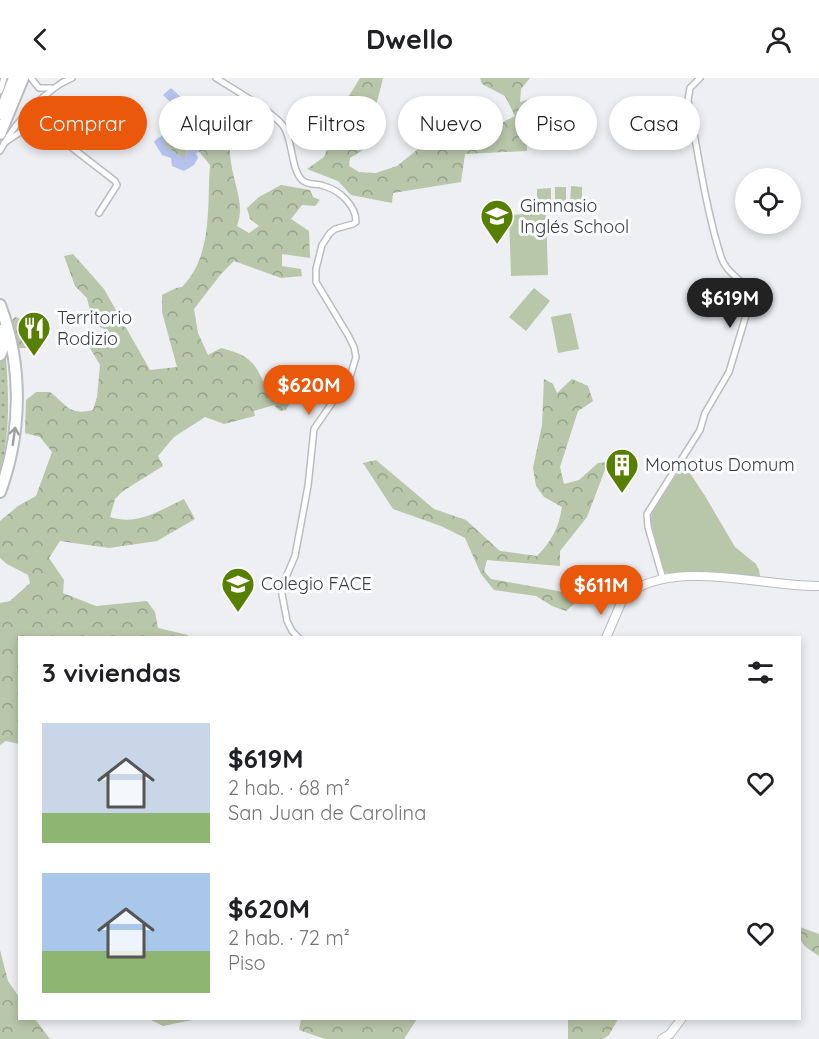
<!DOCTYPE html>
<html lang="es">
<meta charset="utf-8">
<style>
:root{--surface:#fff;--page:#f6f6f6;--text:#202124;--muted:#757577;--accent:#ea580c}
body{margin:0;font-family:Quicksand,sans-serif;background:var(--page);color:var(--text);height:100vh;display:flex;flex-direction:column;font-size:22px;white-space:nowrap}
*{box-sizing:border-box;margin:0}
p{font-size:20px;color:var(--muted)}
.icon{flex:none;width:33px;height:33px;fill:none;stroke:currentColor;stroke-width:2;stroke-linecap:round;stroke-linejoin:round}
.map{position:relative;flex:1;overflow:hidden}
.drawer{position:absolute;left:18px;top:558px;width:783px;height:384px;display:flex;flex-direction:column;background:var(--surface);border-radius:0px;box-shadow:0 3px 9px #0003}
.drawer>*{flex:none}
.guide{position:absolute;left:18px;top:18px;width:783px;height:54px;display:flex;gap:12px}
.buttons{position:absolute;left:735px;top:90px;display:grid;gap:12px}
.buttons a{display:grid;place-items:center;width:66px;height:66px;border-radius:50%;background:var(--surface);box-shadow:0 3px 9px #0003;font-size:30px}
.price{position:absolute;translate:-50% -51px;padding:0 14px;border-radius:21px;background:var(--accent);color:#fff;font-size:20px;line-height:39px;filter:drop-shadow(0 2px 3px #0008)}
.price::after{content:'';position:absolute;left:50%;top:36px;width:18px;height:14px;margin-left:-9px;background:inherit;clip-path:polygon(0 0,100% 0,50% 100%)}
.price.selected{background:#222;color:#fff}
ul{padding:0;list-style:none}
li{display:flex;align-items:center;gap:18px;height:150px;padding:0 24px}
li span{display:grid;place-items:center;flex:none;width:168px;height:120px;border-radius:0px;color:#555}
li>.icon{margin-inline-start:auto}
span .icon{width:72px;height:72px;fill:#fffc;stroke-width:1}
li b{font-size:26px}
h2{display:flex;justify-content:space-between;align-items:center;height:72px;padding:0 24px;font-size:26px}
.pill{padding:0 21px;border-radius:27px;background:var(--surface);box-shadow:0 3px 9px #0003;font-size:21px;line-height:54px}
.pill.selected{background:var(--accent);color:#fff}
header{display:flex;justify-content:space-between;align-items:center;height:78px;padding:0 24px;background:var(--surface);font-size:27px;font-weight:700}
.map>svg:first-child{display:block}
.grass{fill:url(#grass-dots)}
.forest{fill:url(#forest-crowns)}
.park{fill:#b8c6aa}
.garden{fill:url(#garden-furrows)}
.water{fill:#b5c2ec;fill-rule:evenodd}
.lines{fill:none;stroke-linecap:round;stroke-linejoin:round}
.street-casing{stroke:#bbbcc0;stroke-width:8}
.secondary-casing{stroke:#bbbcc0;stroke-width:10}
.highway-casing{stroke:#bbbcc0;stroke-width:14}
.street{stroke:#fff;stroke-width:5}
.secondary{stroke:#fff;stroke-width:8}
.highway{stroke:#fff;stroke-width:10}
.oneway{stroke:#9d9e9e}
.labels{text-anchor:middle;stroke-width:6;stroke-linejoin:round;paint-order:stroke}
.poi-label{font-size:18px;fill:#3b3c3d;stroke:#fbfcff;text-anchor:start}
</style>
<header><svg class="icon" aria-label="back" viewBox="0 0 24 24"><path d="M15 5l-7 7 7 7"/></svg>Dwello<svg class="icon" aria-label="person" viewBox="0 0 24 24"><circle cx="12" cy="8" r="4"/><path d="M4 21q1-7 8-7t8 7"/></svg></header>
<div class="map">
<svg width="819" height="961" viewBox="0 0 819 961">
<defs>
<pattern id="grass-dots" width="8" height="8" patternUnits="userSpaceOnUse" patternTransform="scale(1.5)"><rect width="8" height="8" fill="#b8c6aa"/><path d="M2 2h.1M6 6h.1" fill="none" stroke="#97a28c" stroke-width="1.8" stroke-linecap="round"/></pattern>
<pattern id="forest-crowns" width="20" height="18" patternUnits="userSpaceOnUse" patternTransform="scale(1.5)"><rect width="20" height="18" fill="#b8c6aa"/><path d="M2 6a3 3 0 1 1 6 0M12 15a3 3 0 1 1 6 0" fill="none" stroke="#97a28c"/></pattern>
<pattern id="garden-furrows" width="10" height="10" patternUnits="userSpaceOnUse" patternTransform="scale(1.5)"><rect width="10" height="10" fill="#b8c6aa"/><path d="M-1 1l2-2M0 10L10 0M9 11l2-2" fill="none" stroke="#97a28c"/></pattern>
</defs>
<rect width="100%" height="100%" fill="#edeff3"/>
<path class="grass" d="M6 279C9 323 10 353 0 396V284Z"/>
<g class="forest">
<path d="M360 0H383C378 23 369 46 366 70L350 80 349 88 359 94 376 95 397 88 428 63 442 62 457 39H486L501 45 515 38 505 18 482 6 480 0H530L521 11 520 24 538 19 545 21 553 27 559 37 557 52 545 45 535 47 527 64V73L465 76 461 104 393 115 392 125 351 117 338 103 307 91 324 79 347 21Z"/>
<polygon points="173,55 187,72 185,79 181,79 164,67 164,62 167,57"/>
<path d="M191 57 211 70 221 61H229C230 72 230 84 233 95 237 114 244 129 237 148L249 155 259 148 250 141 247 130 259 119 281 107 310 112 313 119 320 122 315 128 302 127 291 141 309 153 310 180 282 176V188L301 191 302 198 281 200 234 183 221 196 194 231 198 255 208 277 221 270C244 276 253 280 263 303L280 306 289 291 309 287 311 302 299 307 286 332 280 333 274 327 254 333 255 338 224 346 205 339 174 359 158 378 163 388 123 413 115 421 110 439C138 448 160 432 184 421L195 441 157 463 109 470 60 463 49 480 64 502 63 515 96 528 147 523 155 534 158 550 188 557 189 559 20 560 19 666 6 663 0 667V525L10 523 30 505 28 497 7 486 0 480V443L18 428 36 418 52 374 40 359 25 355 26 322 36 314H50C67 327 69 338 93 332L97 319 100 287 90 270 92 264 103 265 106 252 93 245 87 220 75 208 64 178 73 176 104 211 150 292 177 289 162 234V217L176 210 182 209C213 178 207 128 210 87L196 70 186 60Z"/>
<path d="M544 301 553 306 557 315 572 301 588 308 593 323 578 333 560 389 564 406 579 402 598 385 608 384 587 439 560 473V488L487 482 484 493 491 501 569 515 575 525 566 533 552 528 536 518 494 512 481 496 465 460 441 448 393 431 363 385 376 382 434 431 466 442 500 473 537 478C552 463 559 449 562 429L544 419 536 408 533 390 542 347Z"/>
<path d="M800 849 819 856V878C805 868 799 868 800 849Z"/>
<polygon points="0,872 8,903 19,919 20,940 35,941 50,961 0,961"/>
<polygon points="149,941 197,941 163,948"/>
<polygon points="301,941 301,940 417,941 404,961 325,961 299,952"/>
<polygon points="568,941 568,940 618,941 609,957 603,961 568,961"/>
</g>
<g class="park">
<polygon points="571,108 582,109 582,128 570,128"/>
<rect x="555" y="109" width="11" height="20"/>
<polygon points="551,110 551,127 537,127 537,111"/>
<polygon points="546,135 548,197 511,198 509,137"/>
<polygon points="534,210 550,223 526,253 509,239"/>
<polygon points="571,235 579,271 558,275 551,239"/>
<polygon points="684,386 705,418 735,469 756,486 759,492 760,499 692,495 669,496 664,494 650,441 655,428"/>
</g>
<path class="garden" d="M15 239 23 242 31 267 37 270H14C12 260 6 248 15 239Z"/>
<path class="water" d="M171 10 185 23 190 39 179 45 185 54 186 60 191 63 190 66 196 70 199 74 196 75 198 80 194 87 184 93 172 88 171 80 162 77 154 64C158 59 161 59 166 55 183 39 177 30 163 17ZM173 55 187 72 185 79H181L164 67V61L167 57Z"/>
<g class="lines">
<defs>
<g id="street">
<polyline points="31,0 39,10 51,10"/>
<path d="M216 0C232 10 275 35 284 49 293 64 291 91 302 102 309 108 316 105 324 108 339 112 356 127 356 144L353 146 335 151 330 155 322 167 316 191V204L348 257 354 269 356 279 350 299 314 351 308 408 295 478 281 511 287 543 292 553 299 560"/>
<polyline points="62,5 72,0"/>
<polyline points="0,13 4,0"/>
<polyline points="4,65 34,45 40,45 115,103 117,107 99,135"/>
<path d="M0 73C15 44 36 22 63 4"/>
<path d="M663 501 648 449 647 436 700 352 705 335 729 294 750 224C748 200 728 200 721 179 705 128 698 74 688 22L690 10 700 0"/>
</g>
<g id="secondary">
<path d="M606 560 624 518C676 479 760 509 819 508"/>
<polyline points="662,961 670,956 682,940"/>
</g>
<g id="highway">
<polyline points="0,36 14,0"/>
<polyline points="0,56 23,0"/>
<path d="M0 227C23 287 22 354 0 414"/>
<polyline points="0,277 5,266 2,252"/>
</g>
</defs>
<use href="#street" class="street-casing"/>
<use href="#secondary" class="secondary-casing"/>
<use href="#highway" class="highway-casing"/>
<use href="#street" class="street"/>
<use href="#secondary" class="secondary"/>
<use href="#highway" class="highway"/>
</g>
<defs><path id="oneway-shaft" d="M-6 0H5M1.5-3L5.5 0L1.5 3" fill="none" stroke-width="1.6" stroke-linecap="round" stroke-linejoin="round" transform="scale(1.5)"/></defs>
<use class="oneway" href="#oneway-shaft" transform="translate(14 358) rotate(-82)"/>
<defs>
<symbol id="school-pin" viewBox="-11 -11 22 30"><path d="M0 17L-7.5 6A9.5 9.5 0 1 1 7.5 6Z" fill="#578002" stroke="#fbfcff"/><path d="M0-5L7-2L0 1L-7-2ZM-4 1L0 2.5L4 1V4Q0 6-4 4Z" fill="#fff"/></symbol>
<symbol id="restaurant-pin" viewBox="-11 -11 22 30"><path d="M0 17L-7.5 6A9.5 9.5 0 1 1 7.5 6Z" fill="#578002" stroke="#fbfcff"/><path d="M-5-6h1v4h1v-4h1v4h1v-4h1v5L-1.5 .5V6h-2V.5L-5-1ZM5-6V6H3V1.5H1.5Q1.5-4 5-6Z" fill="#fff"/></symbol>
<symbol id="building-pin" viewBox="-11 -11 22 30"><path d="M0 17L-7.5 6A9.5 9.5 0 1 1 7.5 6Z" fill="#578002" stroke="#fbfcff"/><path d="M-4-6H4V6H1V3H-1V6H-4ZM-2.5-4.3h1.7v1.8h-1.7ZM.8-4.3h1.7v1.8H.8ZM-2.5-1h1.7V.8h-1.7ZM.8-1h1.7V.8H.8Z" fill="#fff"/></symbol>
</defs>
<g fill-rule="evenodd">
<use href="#school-pin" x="478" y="119" width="38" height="52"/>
<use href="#restaurant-pin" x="15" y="231" width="38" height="52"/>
<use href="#building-pin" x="603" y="368" width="38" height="52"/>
<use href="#school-pin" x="219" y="487" width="38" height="52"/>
</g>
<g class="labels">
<g class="poi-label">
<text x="520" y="134">Gimnasio<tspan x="520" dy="21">Inglés School</tspan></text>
<text x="57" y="246">Territorio<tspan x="57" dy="21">Rodizio</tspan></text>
<text x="645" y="393">Momotus Domum</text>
<text x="261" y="512">Colegio FACE</text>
</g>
</g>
</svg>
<div class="buttons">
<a><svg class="icon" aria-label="locate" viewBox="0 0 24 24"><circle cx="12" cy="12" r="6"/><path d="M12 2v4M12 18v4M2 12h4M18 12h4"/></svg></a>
</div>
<b class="price selected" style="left:730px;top:251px">$619M</b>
<b class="price" style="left:309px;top:338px">$620M</b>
<b class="price" style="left:601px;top:538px">$611M</b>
<div class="guide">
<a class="pill selected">Comprar</a>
<a class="pill">Alquilar</a>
<a class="pill">Filtros</a>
<a class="pill">Nuevo</a>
<a class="pill">Piso</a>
<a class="pill">Casa</a>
</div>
<section class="drawer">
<h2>3 viviendas<svg class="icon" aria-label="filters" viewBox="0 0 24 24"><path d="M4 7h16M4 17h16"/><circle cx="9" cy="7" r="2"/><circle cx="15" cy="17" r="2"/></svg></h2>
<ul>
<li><span style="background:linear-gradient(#c9d6e8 75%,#8fb573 0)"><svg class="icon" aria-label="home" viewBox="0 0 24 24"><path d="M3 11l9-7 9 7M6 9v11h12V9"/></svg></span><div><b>$619M</b><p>2 hab. · 68 m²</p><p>San Juan de Carolina</p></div><svg class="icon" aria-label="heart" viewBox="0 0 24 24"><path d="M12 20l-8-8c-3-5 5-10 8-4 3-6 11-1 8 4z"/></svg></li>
<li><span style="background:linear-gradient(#a9c7e8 65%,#8fb573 0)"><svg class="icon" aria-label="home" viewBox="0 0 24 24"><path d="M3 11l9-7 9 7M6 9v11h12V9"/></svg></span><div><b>$620M</b><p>2 hab. · 72 m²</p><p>Piso</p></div><svg class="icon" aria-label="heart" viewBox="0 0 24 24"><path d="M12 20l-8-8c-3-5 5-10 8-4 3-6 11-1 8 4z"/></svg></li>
</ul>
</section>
</div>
